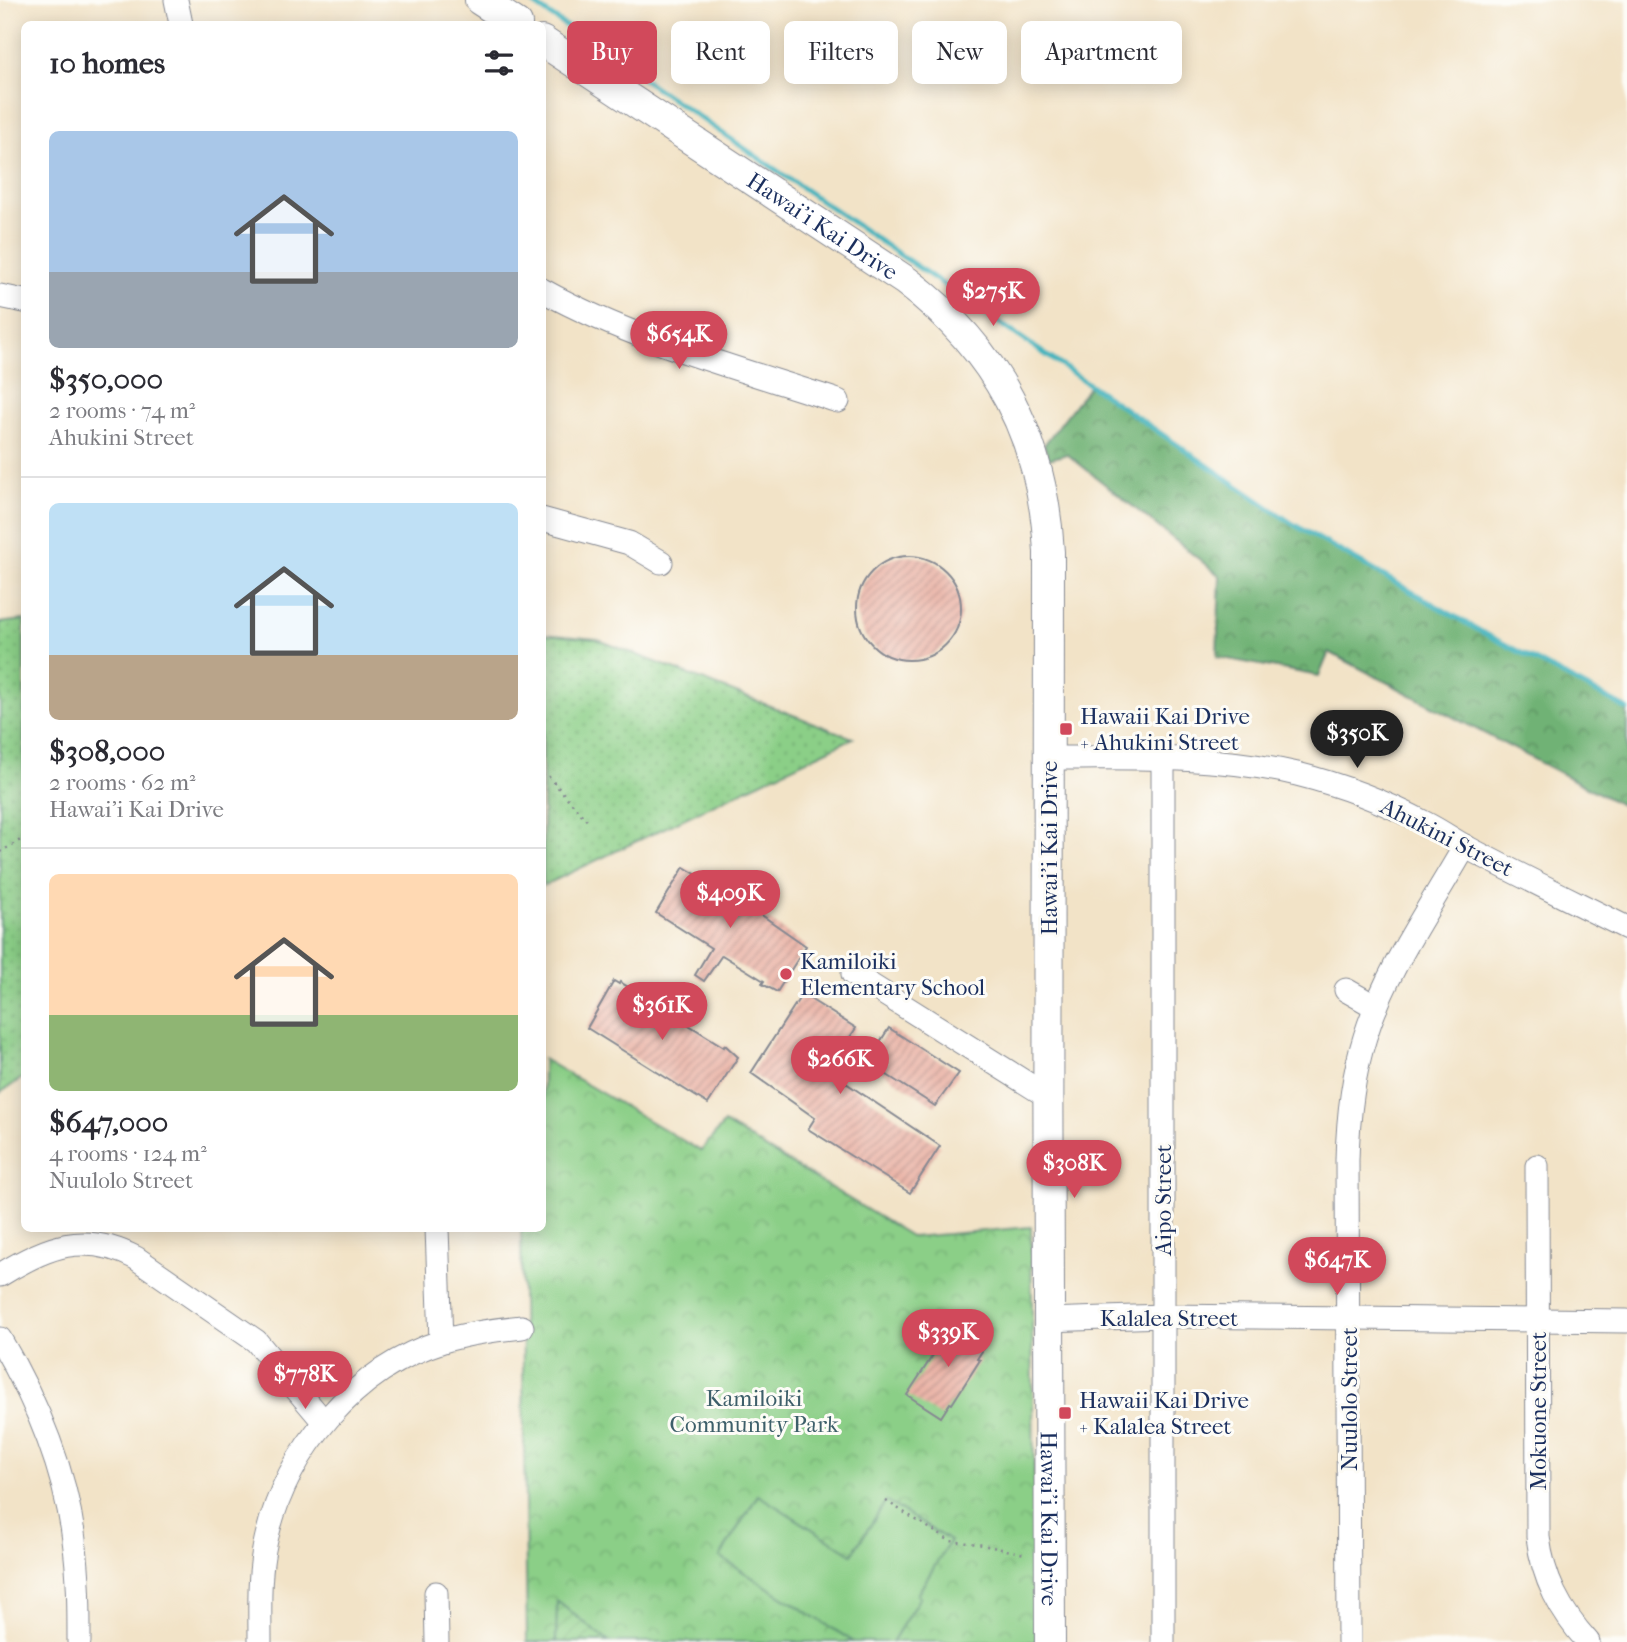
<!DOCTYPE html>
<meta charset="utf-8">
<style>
:root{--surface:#fff;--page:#f7f7f7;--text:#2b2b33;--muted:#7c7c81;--line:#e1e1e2;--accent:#d1495b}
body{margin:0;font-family:"IM FELL French Canon",serif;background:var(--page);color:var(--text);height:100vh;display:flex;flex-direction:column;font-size:26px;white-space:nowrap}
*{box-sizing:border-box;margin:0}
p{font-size:23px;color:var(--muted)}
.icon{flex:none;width:38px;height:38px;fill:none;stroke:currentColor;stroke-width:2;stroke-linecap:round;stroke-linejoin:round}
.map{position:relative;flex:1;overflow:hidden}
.panel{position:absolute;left:21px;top:21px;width:525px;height:1211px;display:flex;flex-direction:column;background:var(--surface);border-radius:10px;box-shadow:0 4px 18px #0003}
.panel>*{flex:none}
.top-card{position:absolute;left:567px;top:21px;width:665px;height:63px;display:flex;gap:14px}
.price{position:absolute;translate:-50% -60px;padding:0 16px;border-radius:24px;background:var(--accent);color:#fff;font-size:23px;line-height:46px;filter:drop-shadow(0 2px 4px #0008)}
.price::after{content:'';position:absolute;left:50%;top:42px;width:21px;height:16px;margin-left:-10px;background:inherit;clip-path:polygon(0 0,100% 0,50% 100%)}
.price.on{background:#222;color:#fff}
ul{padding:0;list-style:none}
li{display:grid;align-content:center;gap:14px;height:371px;padding:0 28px}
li+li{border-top:2px solid var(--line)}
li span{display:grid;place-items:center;height:217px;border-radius:10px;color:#555}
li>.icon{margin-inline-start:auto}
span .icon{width:126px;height:126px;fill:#fffc;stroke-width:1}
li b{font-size:30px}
h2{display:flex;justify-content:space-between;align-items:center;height:84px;padding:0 28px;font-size:30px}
.pill{padding:0 24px;border-radius:10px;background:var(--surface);box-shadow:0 4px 18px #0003;font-size:24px;line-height:63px}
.pill.on{background:var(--accent);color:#fff}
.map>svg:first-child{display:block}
.grass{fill:url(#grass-dots);stroke:#537f72;stroke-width:2}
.forest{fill:url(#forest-crowns);stroke:#467069;stroke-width:2}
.park{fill:url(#park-crowns);stroke:#537f72;stroke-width:2}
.garden{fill:url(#garden-furrows);stroke:#537f72;stroke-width:2}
.pitch{fill:#8bcf87;stroke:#537f72;stroke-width:2}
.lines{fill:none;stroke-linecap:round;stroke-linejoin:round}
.stream{stroke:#45b4be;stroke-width:5}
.building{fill:url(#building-hatch)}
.minor-casing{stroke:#868992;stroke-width:25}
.major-casing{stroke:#868992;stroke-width:32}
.path{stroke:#868992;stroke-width:2.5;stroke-dasharray:2 5;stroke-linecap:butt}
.minor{stroke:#fff;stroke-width:23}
.major{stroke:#fff;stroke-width:30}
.poi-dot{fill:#d1495b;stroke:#fdfcf7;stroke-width:2.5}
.labels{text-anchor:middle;stroke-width:6;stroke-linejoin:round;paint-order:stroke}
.street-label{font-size:23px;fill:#1b2f5e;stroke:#fdfcf7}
.poi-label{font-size:23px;fill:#1b2f5e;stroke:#fdfcf7;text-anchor:start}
.park-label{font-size:23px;fill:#3d5f6a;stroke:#fdfcf7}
</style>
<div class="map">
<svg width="1627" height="1642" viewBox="0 0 1627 1642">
<defs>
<pattern id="grass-dots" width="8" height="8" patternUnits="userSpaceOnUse" patternTransform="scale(1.75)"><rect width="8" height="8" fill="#8bcf87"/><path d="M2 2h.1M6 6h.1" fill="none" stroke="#77b277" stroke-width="1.8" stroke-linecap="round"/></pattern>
<pattern id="forest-crowns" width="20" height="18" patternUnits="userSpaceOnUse" patternTransform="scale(1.75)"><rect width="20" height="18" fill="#70b274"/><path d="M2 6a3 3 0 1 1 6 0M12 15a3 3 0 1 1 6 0" fill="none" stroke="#5b9162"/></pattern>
<pattern id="park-crowns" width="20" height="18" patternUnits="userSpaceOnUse" patternTransform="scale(1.75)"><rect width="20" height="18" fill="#8bcf87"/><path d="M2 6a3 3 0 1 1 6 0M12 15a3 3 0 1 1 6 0" fill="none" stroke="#77b277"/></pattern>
<pattern id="garden-furrows" width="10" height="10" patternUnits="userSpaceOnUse" patternTransform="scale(1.75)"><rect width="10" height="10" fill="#8bcf87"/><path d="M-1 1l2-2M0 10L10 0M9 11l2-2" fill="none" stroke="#77b277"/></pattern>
<pattern id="building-hatch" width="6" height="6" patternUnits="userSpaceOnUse" patternTransform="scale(1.75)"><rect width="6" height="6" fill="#e9aea0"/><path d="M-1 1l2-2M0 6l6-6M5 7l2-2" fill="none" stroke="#bc8e86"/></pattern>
</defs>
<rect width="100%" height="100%" fill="#fdfcf7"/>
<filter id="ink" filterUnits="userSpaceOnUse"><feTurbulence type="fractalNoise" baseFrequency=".0143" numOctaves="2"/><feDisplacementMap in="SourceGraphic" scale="14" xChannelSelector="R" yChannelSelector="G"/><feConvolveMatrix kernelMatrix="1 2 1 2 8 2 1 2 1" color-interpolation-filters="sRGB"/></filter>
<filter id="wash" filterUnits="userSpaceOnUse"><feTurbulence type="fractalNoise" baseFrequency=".00686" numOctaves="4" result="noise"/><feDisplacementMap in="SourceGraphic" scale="28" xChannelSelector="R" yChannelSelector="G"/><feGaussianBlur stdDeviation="1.57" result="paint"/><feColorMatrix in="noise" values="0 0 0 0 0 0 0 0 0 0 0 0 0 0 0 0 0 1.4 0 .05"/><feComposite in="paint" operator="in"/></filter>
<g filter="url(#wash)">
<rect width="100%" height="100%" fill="#f2e3c7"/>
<g class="grass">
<polygon points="24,620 24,1077 0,1093 0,623"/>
<polygon points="543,634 596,639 853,738 543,886"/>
</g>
<polygon class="forest" points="1090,385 1293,524 1480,631 1627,709 1627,808 1329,652 1319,676 1217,657 1220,576 1067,454 1049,459 1044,445"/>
<polygon class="park" points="543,1059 701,1151 724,1123 912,1237 1031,1227 1036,1642 527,1642 521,1229 542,1228"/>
<polygon class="garden" points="557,1601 609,1642 556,1642"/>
<polygon class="pitch" points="758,1495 852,1554 886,1501 950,1541 917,1595 920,1597 892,1642 854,1642 720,1557"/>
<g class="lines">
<polyline class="stream" points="528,0 1293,524 1480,631 1627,709"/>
</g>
<g id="blocks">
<g class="building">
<circle cx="909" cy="608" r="52"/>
<polygon points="684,867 753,909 806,946 777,992 762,984 764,981 722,955 704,981 695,975 711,948 656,913"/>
<polygon points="614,981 619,984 620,982 724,1047 725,1045 738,1057 708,1104 587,1028"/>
<polygon points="802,994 856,1028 828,1071 940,1146 910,1193 808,1129 815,1118 751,1073"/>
<polygon points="889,1028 959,1073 935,1106 867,1062"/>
<polygon points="956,1320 988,1342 977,1359 980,1360 952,1404 950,1403 941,1417 907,1395"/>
</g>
</g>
</g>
<g filter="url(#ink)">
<use href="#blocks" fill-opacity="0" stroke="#868992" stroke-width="2"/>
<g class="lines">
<defs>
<g id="minor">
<polyline points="176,0 181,24"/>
<path d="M542 290C634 341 738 368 838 401"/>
<polyline points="0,296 24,301"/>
<polyline points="542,519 629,543 661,562"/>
<polyline points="1163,757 1163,1642"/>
<path d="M1049 758C1132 758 1215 755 1297 774 1341 785 1385 802 1425 823 1439 830 1452 839 1466 847 1519 875 1573 901 1627 928"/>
<polyline points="853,974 1050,1098"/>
<polyline points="1346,990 1376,1007"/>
<path d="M1537 1166 1538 1537C1543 1579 1560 1611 1588 1642"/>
<polyline points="437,1228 441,1341"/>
<path d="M0 1275C47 1246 84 1231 136 1258L256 1341 324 1422"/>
<polyline points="1047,1320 1163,1316 1627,1321"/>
<path d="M0 1339C37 1402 65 1468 74 1540 79 1574 79 1608 79 1642"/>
<polyline points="436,1593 437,1642"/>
<path d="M260 1642C260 1608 258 1574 266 1540 286 1451 354 1369 443 1341 469 1333 495 1330 522 1327"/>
<path d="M1349 1642 1347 1160C1348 1118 1352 1078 1365 1037 1386 969 1430 908 1465 846"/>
</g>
<g id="major">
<polyline points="480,0 517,24"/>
<path id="s1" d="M542 41 906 281C997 350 1043 438 1049 552 1049 915 1047 1279 1050 1642"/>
</g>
</defs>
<use href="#minor" class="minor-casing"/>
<use href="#major" class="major-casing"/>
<g class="path">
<polyline points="542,774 549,777 590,824"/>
<polyline points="0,852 24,838"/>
<polyline points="886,1501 950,1541 978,1544 1025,1554"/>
</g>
<use href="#minor" class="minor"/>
<use href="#major" class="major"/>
</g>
</g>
<g class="poi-dot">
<rect x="1059" y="722" width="14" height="14" rx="3.5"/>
<circle cx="786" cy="974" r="7"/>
<rect x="1058" y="1406" width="14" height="14" rx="3.5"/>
</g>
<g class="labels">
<g class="street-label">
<text dy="8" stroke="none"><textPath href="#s1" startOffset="336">Hawai’i Kai Drive</textPath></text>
<text transform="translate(1447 837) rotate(27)" y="8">Ahukini Street</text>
<text transform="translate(1049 848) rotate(-90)" y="8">Hawai’i Kai Drive</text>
<text transform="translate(1163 1200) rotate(-90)" y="8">Aipo Street</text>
<text x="1169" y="1326">Kalalea Street</text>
<text transform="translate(1349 1399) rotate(-90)" y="8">Nuulolo Street</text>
<text transform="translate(1538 1411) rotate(-90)" y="8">Mokuone Street</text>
<text dy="8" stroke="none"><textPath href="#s1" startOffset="1720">Hawai’i Kai Drive</textPath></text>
</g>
<g class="poi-label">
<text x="1080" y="724">Hawaii Kai Drive<tspan x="1080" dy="26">+ Ahukini Street</tspan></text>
<text x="800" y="969">Kamiloiki<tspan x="800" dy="26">Elementary School</tspan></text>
<text x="1079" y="1408">Hawaii Kai Drive<tspan x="1079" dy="26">+ Kalalea Street</tspan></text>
</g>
<g class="park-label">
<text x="754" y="1406">Kamiloiki<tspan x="754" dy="26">Community Park</tspan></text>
</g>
</g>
</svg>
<b class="price" style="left:993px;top:328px">$275K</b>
<b class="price" style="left:679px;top:371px">$654K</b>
<b class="price on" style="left:1357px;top:770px">$350K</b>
<b class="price" style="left:730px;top:930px">$409K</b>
<b class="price" style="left:662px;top:1042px">$361K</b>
<b class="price" style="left:840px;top:1096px">$266K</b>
<b class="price" style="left:1074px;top:1200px">$308K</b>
<b class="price" style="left:1337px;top:1297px">$647K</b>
<b class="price" style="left:948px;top:1369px">$339K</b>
<b class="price" style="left:305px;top:1411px">$778K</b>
<div class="top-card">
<a class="pill on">Buy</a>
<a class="pill">Rent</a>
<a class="pill">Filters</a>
<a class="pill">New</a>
<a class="pill">Apartment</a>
</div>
<section class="panel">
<h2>10 homes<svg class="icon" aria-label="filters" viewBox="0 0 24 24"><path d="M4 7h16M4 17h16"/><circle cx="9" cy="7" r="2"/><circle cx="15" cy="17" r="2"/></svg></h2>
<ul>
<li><span style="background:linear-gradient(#a9c7e8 65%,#9aa5b1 0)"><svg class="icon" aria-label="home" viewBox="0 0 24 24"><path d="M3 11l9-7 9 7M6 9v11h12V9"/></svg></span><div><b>$350,000</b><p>2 rooms · 74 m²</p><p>Ahukini Street</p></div></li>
<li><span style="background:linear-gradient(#bfe0f5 70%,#b9a48a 0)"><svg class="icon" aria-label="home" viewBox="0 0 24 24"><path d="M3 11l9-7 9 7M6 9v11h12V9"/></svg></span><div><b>$308,000</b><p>2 rooms · 62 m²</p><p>Hawai’i Kai Drive</p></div></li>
<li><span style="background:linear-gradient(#ffd9b3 65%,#8fb573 0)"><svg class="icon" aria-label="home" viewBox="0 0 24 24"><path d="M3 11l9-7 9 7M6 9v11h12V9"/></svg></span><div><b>$647,000</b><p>4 rooms · 124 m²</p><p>Nuulolo Street</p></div></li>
</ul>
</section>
</div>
